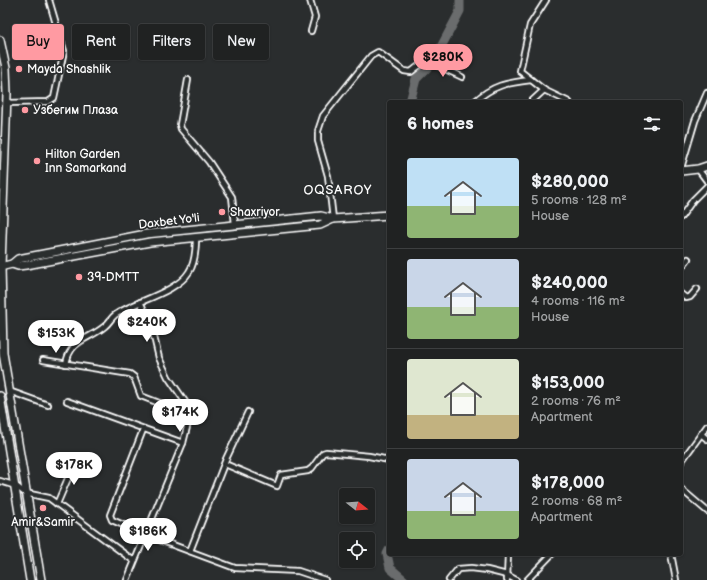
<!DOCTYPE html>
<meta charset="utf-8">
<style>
:root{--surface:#202222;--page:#2d2f2f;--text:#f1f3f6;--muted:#a2a4a5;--line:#3d3f40;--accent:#ff9aa2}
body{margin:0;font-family:"Balsamiq Sans",sans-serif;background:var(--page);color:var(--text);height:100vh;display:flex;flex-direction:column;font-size:15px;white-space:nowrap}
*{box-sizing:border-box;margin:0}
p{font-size:13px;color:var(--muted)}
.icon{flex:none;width:22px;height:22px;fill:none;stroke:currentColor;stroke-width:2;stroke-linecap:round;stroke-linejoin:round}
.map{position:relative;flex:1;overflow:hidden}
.details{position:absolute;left:387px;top:100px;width:296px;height:456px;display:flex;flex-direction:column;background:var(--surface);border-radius:4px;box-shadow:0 1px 3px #0004,0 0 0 1px var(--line)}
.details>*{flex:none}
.top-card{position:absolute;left:12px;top:24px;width:315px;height:36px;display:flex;gap:8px}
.needle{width:26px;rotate:107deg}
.buttons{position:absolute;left:339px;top:488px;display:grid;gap:8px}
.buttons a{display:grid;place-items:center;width:36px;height:36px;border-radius:4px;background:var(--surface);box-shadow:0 1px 3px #0004,0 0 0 1px var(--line);font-size:20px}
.price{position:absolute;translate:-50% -34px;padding:0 9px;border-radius:14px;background:#fff;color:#222;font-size:13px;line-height:26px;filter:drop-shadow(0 1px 2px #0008)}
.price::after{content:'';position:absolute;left:50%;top:24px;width:12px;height:9px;margin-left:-6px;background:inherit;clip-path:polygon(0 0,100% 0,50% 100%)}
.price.active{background:var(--accent);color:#111}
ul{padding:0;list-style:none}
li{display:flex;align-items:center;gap:12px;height:100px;padding:0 20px}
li+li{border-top:1px solid var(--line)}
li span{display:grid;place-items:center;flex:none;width:112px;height:80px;border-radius:4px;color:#555}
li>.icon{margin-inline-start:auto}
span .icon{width:48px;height:48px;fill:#fffc;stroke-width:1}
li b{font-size:17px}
h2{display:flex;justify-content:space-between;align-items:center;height:48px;padding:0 20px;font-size:17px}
.pill{padding:0 14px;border-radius:4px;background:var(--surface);box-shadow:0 1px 3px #0004,0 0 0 1px var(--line);font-size:14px;line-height:36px}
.pill.active{background:var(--accent);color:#111}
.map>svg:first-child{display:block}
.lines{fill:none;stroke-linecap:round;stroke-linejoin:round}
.river{stroke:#6a6c6d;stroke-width:9}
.street-casing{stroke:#fff;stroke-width:8}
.primary-casing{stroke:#fff;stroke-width:10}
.street{stroke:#2a2d2e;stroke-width:4.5}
.primary{stroke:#2a2d2e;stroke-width:7}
.poi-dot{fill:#ff9aa2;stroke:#2a2d2e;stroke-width:1.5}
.labels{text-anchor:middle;stroke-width:3.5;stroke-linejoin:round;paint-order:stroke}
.poi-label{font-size:12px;fill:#fff;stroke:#2a2d2e;text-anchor:start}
.street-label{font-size:12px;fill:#fff;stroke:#2a2d2e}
.neighbourhood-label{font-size:13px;letter-spacing:1px;fill:#fff;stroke:#2a2d2e}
</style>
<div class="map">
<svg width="707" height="580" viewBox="0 0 707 580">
<rect width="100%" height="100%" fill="#2a2d2e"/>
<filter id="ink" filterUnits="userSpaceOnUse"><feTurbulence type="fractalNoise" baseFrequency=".025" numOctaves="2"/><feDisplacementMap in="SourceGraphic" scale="8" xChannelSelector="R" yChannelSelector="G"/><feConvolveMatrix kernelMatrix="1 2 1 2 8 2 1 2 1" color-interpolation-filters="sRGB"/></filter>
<g filter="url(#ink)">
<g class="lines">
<g class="river">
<polyline points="410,102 416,79 433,62 460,11 460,0"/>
<polyline points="389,550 387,554 390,568 404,580"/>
</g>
<defs>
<g id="street">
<polyline points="310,0 315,17 311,31"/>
<polyline points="546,0 530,25 520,71 544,90 569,102"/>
<polyline points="188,80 180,125 181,129 209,162 232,197 235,224"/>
<path d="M474 102C493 85 506 83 531 80"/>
<polyline points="531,102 544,90"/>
<polyline points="7,103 48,102 54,98 64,51 49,0"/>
<polyline points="681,168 695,121 707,93"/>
<polyline points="698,169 707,181"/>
<polyline points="681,217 693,200 707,186"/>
<polyline points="333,219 328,176 318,141 318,131 323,116 371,56 378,52 404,71 411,72 426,60 462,77"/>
<polyline points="681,268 688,259"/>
<polyline points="681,294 686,298 690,297 697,289"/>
<polyline points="140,302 151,324 159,358 168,377 188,406 190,415"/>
<polyline points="43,360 130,374 134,377 141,396 190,415 183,443"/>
<path d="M66 364C70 339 89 340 105 326 109 323 111 318 115 315 135 301 176 293 189 272 195 263 196 248 196 237"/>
<polyline points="9,391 48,405"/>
<polyline points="67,401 183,443 127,580"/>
<polyline points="143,430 110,515 112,520 146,535 235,568 298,571 325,580"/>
<polyline points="701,434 707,439"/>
<polyline points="681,462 707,426"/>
<polyline points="225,464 277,486 281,475 308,471 312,468 323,453 326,452 369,456 389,460"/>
<polyline points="0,481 16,486 25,493 49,498 134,561"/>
<polyline points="681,489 707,511"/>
<polyline points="57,504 75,462"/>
<polyline points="190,551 226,459 248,412"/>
<polyline points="671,554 676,580"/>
<polyline points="449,580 458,569 471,568 487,570 507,575 516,580"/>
<polyline points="507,580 508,554"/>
<polyline points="527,580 552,554"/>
</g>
<g id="primary">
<polyline points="0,40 6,68 7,94 1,266 3,353 41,580"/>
<polyline points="681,171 698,169 707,166"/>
<polyline points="12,264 18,266 26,265 150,242 320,225 333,219"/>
<polyline points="0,267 12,264 18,259 146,234 321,216 333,219 389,215"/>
<polyline points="0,396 30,580"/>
</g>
</defs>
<use href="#street" class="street-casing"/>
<use href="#primary" class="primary-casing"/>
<use href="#street" class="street"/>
<use href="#primary" class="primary"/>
</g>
</g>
<g class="poi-dot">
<circle cx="19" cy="69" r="4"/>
<circle cx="25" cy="110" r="4"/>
<circle cx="37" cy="161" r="4"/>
<circle cx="222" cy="212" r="4"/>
<circle cx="79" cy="277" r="4"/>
<circle cx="43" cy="508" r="4"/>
</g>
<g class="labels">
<g class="poi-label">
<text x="27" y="73">Mayda Shashlik</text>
<text x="33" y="114">Узбегим Плаза</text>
<text x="45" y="158">Hilton Garden<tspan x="45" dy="14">Inn Samarkand</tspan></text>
<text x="230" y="216">Shaxriyor</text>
<text x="87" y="281">39-DMTT</text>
<text x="43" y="526" text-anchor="middle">Amir&amp;Samir</text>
</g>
<g class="street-label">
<text transform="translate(169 221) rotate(-7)" y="4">Daxbet Yo'li</text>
</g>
<g class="neighbourhood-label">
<text x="338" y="194">OQSAROY</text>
</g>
</g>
</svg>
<div class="buttons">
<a><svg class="needle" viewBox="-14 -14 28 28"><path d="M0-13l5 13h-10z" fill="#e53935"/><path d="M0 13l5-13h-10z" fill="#a2a4a5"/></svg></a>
<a><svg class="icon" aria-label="locate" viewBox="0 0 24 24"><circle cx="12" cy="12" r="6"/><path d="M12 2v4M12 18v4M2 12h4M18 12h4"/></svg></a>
</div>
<b class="price active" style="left:443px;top:78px">$280K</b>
<b class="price" style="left:147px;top:343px">$240K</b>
<b class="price" style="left:56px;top:354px">$153K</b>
<b class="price" style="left:180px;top:433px">$174K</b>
<b class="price" style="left:74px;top:486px">$178K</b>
<b class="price" style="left:148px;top:552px">$186K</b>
<div class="top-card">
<a class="pill active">Buy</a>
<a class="pill">Rent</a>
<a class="pill">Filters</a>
<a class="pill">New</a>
</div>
<section class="details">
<h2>6 homes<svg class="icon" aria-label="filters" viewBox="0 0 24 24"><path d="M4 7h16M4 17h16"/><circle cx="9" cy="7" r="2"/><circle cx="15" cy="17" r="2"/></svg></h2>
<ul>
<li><span style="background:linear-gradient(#bfe0f5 60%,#8fb573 0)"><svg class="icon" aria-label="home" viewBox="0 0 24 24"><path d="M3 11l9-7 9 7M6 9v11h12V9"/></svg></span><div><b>$280,000</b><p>5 rooms · 128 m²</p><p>House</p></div></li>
<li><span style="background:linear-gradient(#c9d6e8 60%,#8fb573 0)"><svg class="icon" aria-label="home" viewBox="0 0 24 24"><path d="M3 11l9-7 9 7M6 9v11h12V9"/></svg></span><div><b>$240,000</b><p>4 rooms · 116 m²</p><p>House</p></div></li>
<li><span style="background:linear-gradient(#dfe7d0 70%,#c2b280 0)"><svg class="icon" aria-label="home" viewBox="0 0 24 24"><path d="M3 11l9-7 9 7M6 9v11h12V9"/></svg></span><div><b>$153,000</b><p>2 rooms · 76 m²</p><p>Apartment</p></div></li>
<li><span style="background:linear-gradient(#c9d6e8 65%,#8fb573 0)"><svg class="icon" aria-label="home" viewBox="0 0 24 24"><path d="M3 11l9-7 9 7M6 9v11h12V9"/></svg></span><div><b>$178,000</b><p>2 rooms · 68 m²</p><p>Apartment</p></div></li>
</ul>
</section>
</div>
